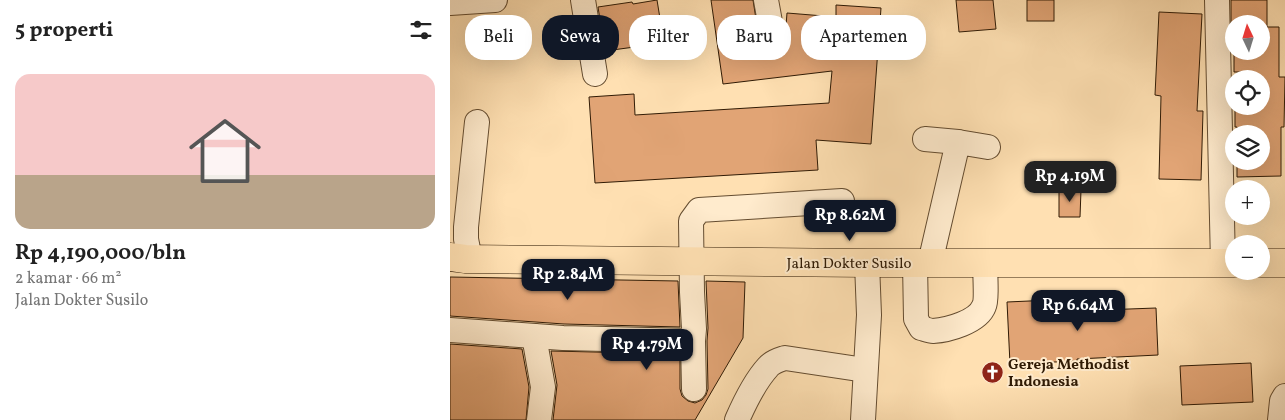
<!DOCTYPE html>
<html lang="id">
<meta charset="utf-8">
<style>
:root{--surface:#fff;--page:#f6f6f6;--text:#222;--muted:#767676;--accent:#111827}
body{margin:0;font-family:Vollkorn,serif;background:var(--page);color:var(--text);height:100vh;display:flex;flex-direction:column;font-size:19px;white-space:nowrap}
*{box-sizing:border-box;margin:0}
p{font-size:16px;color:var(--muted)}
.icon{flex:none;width:28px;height:28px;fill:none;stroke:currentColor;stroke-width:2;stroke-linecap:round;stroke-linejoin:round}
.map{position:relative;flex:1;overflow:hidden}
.drawer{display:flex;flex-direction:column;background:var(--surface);width:450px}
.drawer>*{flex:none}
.hud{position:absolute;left:15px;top:15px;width:475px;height:45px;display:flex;gap:10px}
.needle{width:32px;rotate:356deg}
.buttons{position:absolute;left:775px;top:15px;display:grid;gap:10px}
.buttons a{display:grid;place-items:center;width:45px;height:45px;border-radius:50%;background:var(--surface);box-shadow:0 5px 20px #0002;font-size:25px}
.price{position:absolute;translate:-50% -42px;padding:0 11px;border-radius:10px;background:var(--accent);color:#fff;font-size:16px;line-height:32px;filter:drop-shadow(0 1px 2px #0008)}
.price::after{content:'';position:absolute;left:50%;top:30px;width:15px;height:11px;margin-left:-8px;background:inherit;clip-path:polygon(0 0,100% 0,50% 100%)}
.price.selected{background:#222;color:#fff}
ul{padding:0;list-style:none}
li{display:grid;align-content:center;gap:10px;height:265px;padding:0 15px}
li span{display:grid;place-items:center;height:155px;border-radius:15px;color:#555}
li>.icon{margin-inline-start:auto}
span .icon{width:90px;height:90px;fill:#fffc;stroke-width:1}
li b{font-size:21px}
h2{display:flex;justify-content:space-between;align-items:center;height:60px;padding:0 15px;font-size:21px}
.pill{padding:0 18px;border-radius:20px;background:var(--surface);box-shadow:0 5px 20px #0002;font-size:18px;line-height:45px}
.pill.selected{background:var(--accent);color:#fff}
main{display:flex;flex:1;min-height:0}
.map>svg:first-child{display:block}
.building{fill:#e1a475;stroke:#301b05}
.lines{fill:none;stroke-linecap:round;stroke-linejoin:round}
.minor-casing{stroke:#644c30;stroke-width:26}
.major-casing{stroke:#301b05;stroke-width:29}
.minor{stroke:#ffebcd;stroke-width:24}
.major{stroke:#ffe0b2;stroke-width:28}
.labels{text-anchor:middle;stroke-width:4;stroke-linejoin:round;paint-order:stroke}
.street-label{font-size:15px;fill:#301b05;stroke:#ffebcd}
.poi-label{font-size:15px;font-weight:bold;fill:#301b05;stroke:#ffebcd;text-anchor:start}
</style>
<main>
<section class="drawer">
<h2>5 properti<svg class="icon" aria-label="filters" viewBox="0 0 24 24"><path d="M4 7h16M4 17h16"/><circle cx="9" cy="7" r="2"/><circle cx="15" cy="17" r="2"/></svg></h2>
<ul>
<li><span style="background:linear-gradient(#f6c9c9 65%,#b9a48a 0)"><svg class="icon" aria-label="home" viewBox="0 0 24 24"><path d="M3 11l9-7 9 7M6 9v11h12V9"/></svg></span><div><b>Rp 4,190,000/bln</b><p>2 kamar · 66 m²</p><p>Jalan Dokter Susilo</p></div></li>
</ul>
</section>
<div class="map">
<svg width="835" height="420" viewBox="0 0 835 420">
<rect width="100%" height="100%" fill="#ffe0b2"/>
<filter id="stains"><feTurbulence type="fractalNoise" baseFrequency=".004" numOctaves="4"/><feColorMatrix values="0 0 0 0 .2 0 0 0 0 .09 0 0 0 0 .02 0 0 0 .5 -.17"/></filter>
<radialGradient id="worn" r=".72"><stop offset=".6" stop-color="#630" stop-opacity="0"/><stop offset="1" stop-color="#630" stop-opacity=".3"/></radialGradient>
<g class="building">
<polygon points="207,0 214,43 155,51 148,7 182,2 183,4"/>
<polygon points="261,0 303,0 309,38 312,42 317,46 324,47 330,44 335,38 337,13 386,17 386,5 431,8 421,144 366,140 368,170 145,183 139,97 184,94 185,115 379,103 382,71 273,84"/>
<polygon points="506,0 543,0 546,29 509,32"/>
<rect x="577" y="0" width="27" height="21"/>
<polygon points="781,0 817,0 817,27 829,27 829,77 835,77 834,127 831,127 831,176 787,177 787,161 811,161 811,134 787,134 787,127 785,127 785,106 811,106 811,79 797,79 797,72 784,72 784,51 811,51 811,24 781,24"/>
<polygon points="709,12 752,14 747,111 753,111 751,180 709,179 711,96 705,95"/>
<polygon points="609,189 631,190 630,217 609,217"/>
<polygon points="0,277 228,281 230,327 114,324 0,316"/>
<polygon points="256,281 295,282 293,338 245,420 103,420 107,385 101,351 230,354 230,389 232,396 238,401 245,403 252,400 256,395 258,389 257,341 258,328"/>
<polygon points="624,299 625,311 706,308 708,355 627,359 627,361 560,364 557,302"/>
<polygon points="0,344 72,349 79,387 76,420 0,420"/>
<polygon points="801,363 803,402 732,405 730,366"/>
</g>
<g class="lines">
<defs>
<g id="minor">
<polyline points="133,0 145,74"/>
<polyline points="316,0 322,33"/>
<polyline points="767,0 773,263"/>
<polyline points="0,3 45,0"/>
<polyline points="475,139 508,142"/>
<polyline points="20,259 16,239 16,227 27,122"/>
<path d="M465 263 466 319 471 328C475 329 479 331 483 331 498 330 528 322 534 306 537 300 535 271 535 263"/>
<polyline points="480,263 508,142 538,147"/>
<polyline points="0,330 113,338 243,341 244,329 242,292 241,221 249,210 392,201"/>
<polyline points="84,336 93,387 89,420"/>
<polyline points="243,341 244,389"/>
<path d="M287 420C294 404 306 380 318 367 322 362 329 360 335 358L415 370"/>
<polyline points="413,420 419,315 417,263"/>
<polyline points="830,420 832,401 835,396"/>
</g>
<g id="major">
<polyline points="0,257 15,259 417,263 784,263"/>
<polyline points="811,263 835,263"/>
</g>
</defs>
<use href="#minor" class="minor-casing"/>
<use href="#major" class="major-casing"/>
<use href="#minor" class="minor"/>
<use href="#major" class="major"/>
</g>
<defs>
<symbol id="church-disc" viewBox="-11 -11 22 22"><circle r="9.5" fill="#8f2418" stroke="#ffebcd"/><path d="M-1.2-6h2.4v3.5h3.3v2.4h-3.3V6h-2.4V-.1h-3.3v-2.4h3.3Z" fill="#fff"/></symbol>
</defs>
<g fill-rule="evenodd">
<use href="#church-disc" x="530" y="360" width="25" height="25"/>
</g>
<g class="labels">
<g class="street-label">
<text x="399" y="268">Jalan Dokter Susilo</text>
</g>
<g class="poi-label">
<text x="558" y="369">Gereja Methodist<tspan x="558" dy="17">Indonesia</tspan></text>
</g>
</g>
<rect width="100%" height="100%" filter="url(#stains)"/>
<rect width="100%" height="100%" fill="url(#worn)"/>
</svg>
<div class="buttons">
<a><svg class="needle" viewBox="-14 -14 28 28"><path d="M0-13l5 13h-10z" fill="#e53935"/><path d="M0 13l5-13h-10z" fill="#767676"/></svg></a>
<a><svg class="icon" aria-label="locate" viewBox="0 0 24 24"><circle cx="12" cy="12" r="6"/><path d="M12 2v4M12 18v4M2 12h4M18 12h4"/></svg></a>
<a><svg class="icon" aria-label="layers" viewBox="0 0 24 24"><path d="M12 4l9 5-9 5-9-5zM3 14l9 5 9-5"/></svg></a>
<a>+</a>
<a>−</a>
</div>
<b class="price selected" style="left:620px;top:203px">Rp 4.19M</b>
<b class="price" style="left:400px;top:242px">Rp 8.62M</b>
<b class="price" style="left:118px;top:301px">Rp 2.84M</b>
<b class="price" style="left:628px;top:332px">Rp 6.64M</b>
<b class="price" style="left:197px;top:371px">Rp 4.79M</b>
<div class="hud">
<a class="pill">Beli</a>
<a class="pill selected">Sewa</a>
<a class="pill">Filter</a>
<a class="pill">Baru</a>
<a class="pill">Apartemen</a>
</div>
</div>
</main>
